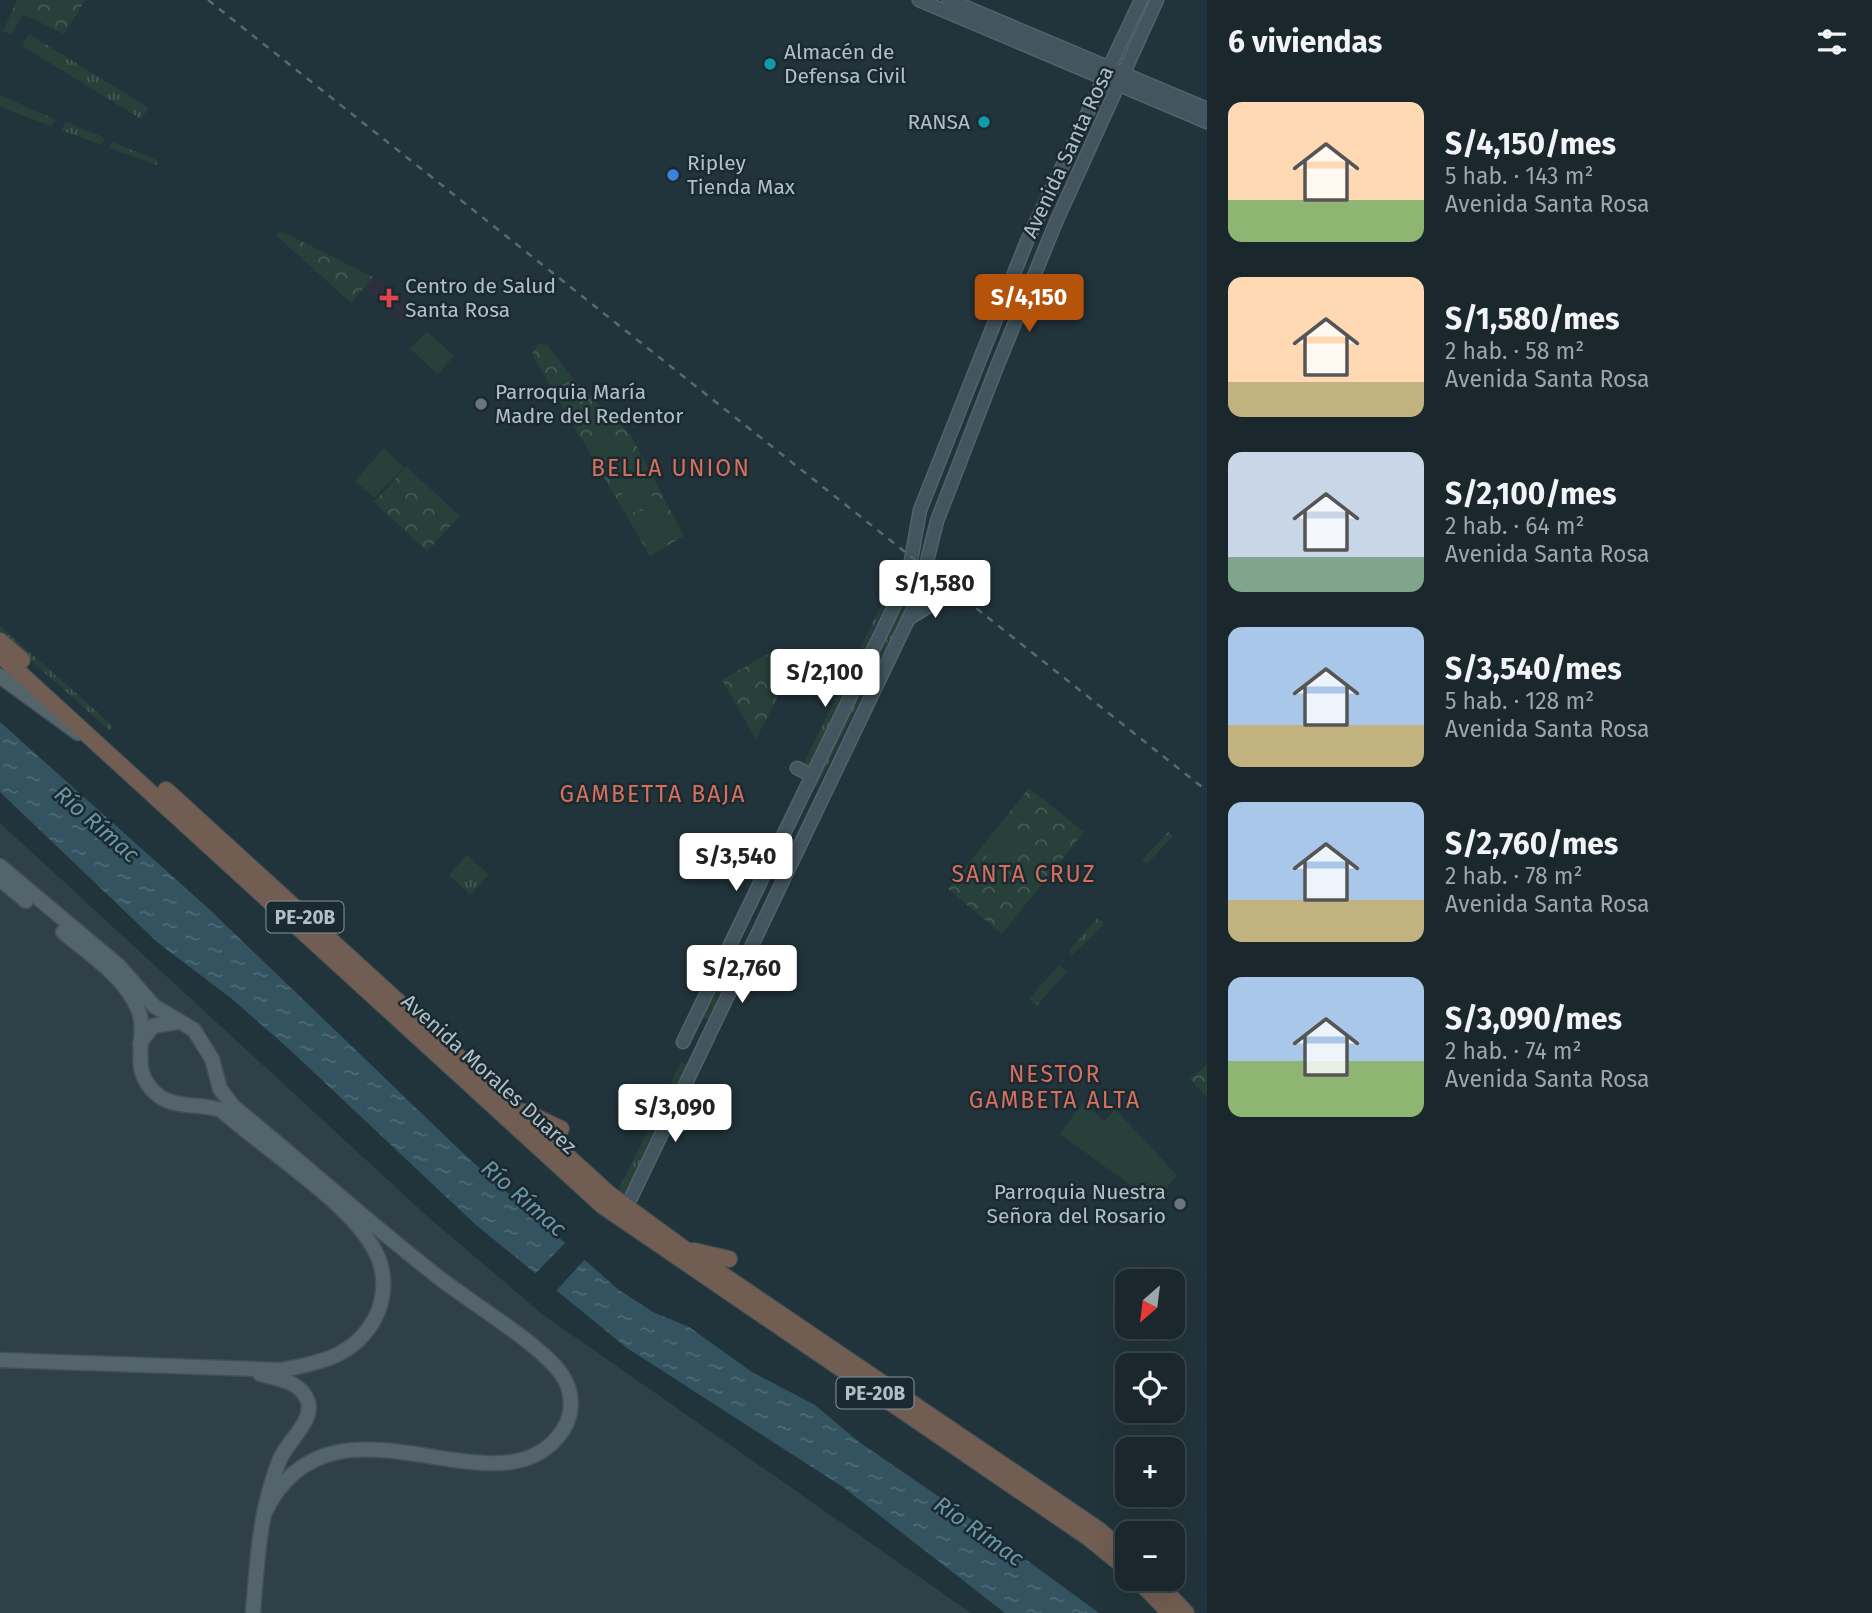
<!DOCTYPE html>
<html lang="es">
<meta charset="utf-8">
<style>
:root{--surface:#1a272c;--page:#273338;--text:#f1f3f6;--muted:#9fa5a9;--line:#384448;--accent:#b45309}
body{margin:0;font-family:"Fira Sans",sans-serif;background:var(--page);color:var(--text);height:100vh;display:flex;flex-direction:column;font-size:26px;white-space:nowrap}
*{box-sizing:border-box;margin:0}
p{font-size:23px;color:var(--muted)}
.icon{flex:none;width:38px;height:38px;fill:none;stroke:currentColor;stroke-width:2;stroke-linecap:round;stroke-linejoin:round}
.map{position:relative;flex:1;overflow:hidden}
.details{display:flex;flex-direction:column;background:var(--surface);width:665px}
.details>*{flex:none}
.needle{width:46px;rotate:208deg}
.fabs{position:absolute;left:1115px;top:1269px;display:grid;gap:14px}
.fabs a{display:grid;place-items:center;width:70px;height:70px;border-radius:14px;background:var(--surface);box-shadow:0 7px 28px #0002,0 0 0 2px var(--line);font-size:35px}
.price{position:absolute;translate:-50% -60px;padding:0 16px;border-radius:7px;background:#fff;color:#222;font-size:23px;line-height:46px;filter:drop-shadow(0 2px 4px #0008)}
.price::after{content:'';position:absolute;left:50%;top:42px;width:21px;height:16px;margin-left:-10px;background:inherit;clip-path:polygon(0 0,100% 0,50% 100%)}
.price.current{background:var(--accent);color:#fff}
ul{padding:0;list-style:none}
li{display:flex;align-items:center;gap:21px;height:175px;padding:0 21px}
li span{display:grid;place-items:center;flex:none;width:196px;height:140px;border-radius:14px;color:#555}
li>.icon{margin-inline-start:auto}
span .icon{width:84px;height:84px;fill:#fffc;stroke-width:1}
li b{font-size:30px}
h2{display:flex;justify-content:space-between;align-items:center;height:84px;padding:0 21px;font-size:30px}
main{display:flex;flex:1;min-height:0}
.map>svg:first-child{display:block}
.medical{fill:#2d303c}
.airport{fill:#2f4048}
.grass{fill:url(#grass-tufts)}
.park{fill:url(#park-crowns)}
.garden{fill:#27403a}
.water{fill:url(#water-ripples)}
.pier{fill:#22343b}
.lines{fill:none;stroke-linecap:round;stroke-linejoin:round}
.secondary-casing{stroke:#546269;stroke-width:15}
.primary-casing{stroke:#425057;stroke-width:17}
.highway-casing{stroke:#414f56;stroke-width:18}
.secondary{stroke:#43555e;stroke-width:12}
.primary{stroke:#53646b;stroke-width:14}
.highway{stroke:#725d52;stroke-width:16}
.rail{stroke:#576a73;stroke-width:2.5;stroke-dasharray:7 7;stroke-linecap:butt}
.culture-dot{fill:#0f9aa8;stroke:#1b2930;stroke-width:2.5}
.shop-dot{fill:#3f7fe0;stroke:#1b2930;stroke-width:2.5}
.health-dot{fill:#e0444e;stroke:#1b2930;stroke-width:2.5}
.worship-dot{fill:#6b7280;stroke:#1b2930;stroke-width:2.5}
.labels{text-anchor:middle;stroke-width:5;stroke-linejoin:round;paint-order:stroke}
.shield{fill:#1b2930;stroke:#84939a;stroke-width:2}
.shield-label{font-size:19px;font-weight:bold;fill:#b1c0c7}
.poi-label{font-size:21px;fill:#b1c0c7;stroke:#1b2930;text-anchor:start}
.street-label{font-size:21px;fill:#b1c0c7;stroke:#1b2930}
.neighbourhood-label{font-size:23px;letter-spacing:2px;fill:#d6705d;stroke:#1b2930}
.water-label{font-size:23px;font-style:italic;fill:#6995a7;stroke:#1b2930}
</style>
<main>
<div class="map">
<svg width="1207" height="1613" viewBox="0 0 1207 1613">
<defs>
<pattern id="grass-tufts" width="24" height="20" patternUnits="userSpaceOnUse" patternTransform="scale(1.75)"><rect width="24" height="20" fill="#27403a"/><path d="M3 7l-1-3M5 7V3M7 7l1-3M15 17l-1-3M17 17v-4M19 17l1-3" fill="none" stroke="#445a55"/></pattern>
<pattern id="park-crowns" width="20" height="18" patternUnits="userSpaceOnUse" patternTransform="scale(1.75)"><rect width="20" height="18" fill="#27403a"/><path d="M2 6a3 3 0 1 1 6 0M12 15a3 3 0 1 1 6 0" fill="none" stroke="#445a55"/></pattern>
<pattern id="water-ripples" width="26" height="14" patternUnits="userSpaceOnUse" patternTransform="scale(1.75)"><rect width="26" height="14" fill="#335361"/><path d="M2 4q2-2 4 0t4 0M15 11q2-2 4 0t4 0" fill="none" stroke="#4e6a76"/></pattern>
</defs>
<rect width="100%" height="100%" fill="#22343b"/>
<polygon class="medical" points="373,277 416,309 403,323 364,288"/>
<polygon class="airport" points="0,823 428,1217 542,1314 971,1613 0,1613"/>
<g class="grass">
<polygon points="1143,0 1153,0 1124,65 1116,62"/>
<polygon points="29,34 149,108 141,119 22,46"/>
<polygon points="0,95 56,120 51,126 0,107"/>
<polygon points="66,122 105,138 102,145 61,130"/>
<polygon points="112,142 159,161 157,165 109,148"/>
<polygon points="899,569 901,571 809,766 804,763"/>
<polygon points="911,579 918,584 817,787 811,785"/>
<polygon points="0,626 113,726 109,730 0,633"/>
<polygon points="1168,832 1173,836 1147,864 1142,860"/>
<polygon points="467,855 489,875 470,895 449,875"/>
<polygon points="1097,918 1104,924 1072,955 1069,951"/>
<polygon points="732,957 735,964 708,1019 703,1018 701,1012 728,960"/>
<polygon points="1059,965 1067,972 1036,1006 1029,999"/>
<polygon points="681,1062 689,1066 626,1195 618,1191"/>
</g>
<g class="park">
<polygon points="17,0 85,0 64,34 23,14 11,35 3,31"/>
<polygon points="281,231 373,277 351,303 276,235"/>
<polygon points="539,343 548,346 574,380 630,434 684,536 650,556 532,354"/>
<polygon points="406,467 460,516 427,551 374,502"/>
<polygon points="780,647 797,659 756,739 722,680"/>
<polygon points="1029,788 1084,832 1002,934 948,889"/>
<polygon points="1207,1064 1207,1097 1190,1079"/>
</g>
<g class="garden">
<polygon points="427,331 454,356 438,374 410,349"/>
<polygon points="612,430 630,460 610,472 592,442"/>
<polygon points="384,448 404,467 374,498 355,481"/>
<polygon points="636,466 655,501 633,513 614,478"/>
<polygon points="655,504 675,538 654,551 633,517"/>
<polygon points="1005,834 1024,849 998,881 979,866"/>
<polygon points="1082,1103 1105,1121 1115,1109 1177,1175 1155,1203 1060,1134"/>
</g>
<polygon class="water" points="0,722 209,909 467,1157 619,1290 653,1312 689,1327 752,1372 815,1405 859,1442 957,1509 1099,1613 1005,1613 843,1487 627,1348 476,1225 289,1049 232,999 157,942 0,792"/>
<polygon class="pier" points="569,1239 588,1256 553,1294 533,1276"/>
<g class="lines">
<defs>
<g id="secondary">
<polyline points="919,0 1207,122"/>
<polyline points="949,0 1207,109"/>
<polyline points="911,617 947,595"/>
<polyline points="797,768 811,775"/>
<polyline points="683,1042 900,594 910,566 920,510 1027,241 1141,0"/>
<polyline points="628,1204 917,601 937,521 996,369 1056,222 1157,0"/>
</g>
<g id="primary">
<polyline points="0,676 78,733"/>
<path d="M0 866 119 966 154 1006 194 1030 212 1059 220 1089 234 1107C304 1164 371 1225 442 1280 472 1303 544 1347 562 1375 573 1391 574 1413 563 1430 501 1525 331 1371 264 1514"/>
<polyline points="0,879 26,901"/>
<polyline points="140,1043 153,1026 177,1022"/>
<path d="M0 1360 281 1370C320 1363 355 1356 375 1318 386 1297 386 1271 375 1251 351 1203 263 1148 221 1110 201 1103 177 1109 159 1096 125 1070 150 1038 138 1009 125 977 89 954 63 932"/>
<path d="M253 1613C257 1561 260 1507 280 1459 287 1442 314 1421 308 1402 302 1381 277 1379 260 1374"/>
</g>
<g id="highway">
<polyline points="0,641 22,660"/>
<polyline points="0,655 603,1206 1089,1538 1127,1569"/>
<polyline points="166,790 609,1194 683,1248 1099,1530 1127,1554"/>
<polyline points="525,1112 561,1129"/>
<polyline points="694,1251 729,1259"/>
<polyline points="1136,1578 1170,1613"/>
<polyline points="1153,1578 1186,1613"/>
</g>
</defs>
<use href="#secondary" class="secondary-casing"/>
<use href="#primary" class="primary-casing"/>
<use href="#highway" class="highway-casing"/>
<use href="#secondary" class="secondary"/>
<use href="#primary" class="primary"/>
<use href="#highway" class="highway"/>
<polyline class="rail" points="208,0 1207,791"/>
</g>
<g class="culture-dot">
<circle cx="770" cy="64" r="7"/>
<circle cx="984" cy="122" r="7"/>
</g>
<circle class="shop-dot" cx="673" cy="175" r="7"/>
<path class="health-dot" d="M385.5 287.5h7v7h7v7h-7v7h-7v-7h-7v-7h7z"/>
<g class="worship-dot">
<circle cx="481" cy="404" r="7"/>
<circle cx="1180" cy="1204" r="7"/>
</g>
<g class="labels">
<g class="shield">
<rect x="266.5" y="901.5" width="77" height="31" rx="5"/>
<rect x="836.5" y="1377.5" width="77" height="31" rx="5"/>
</g>
<g class="shield-label">
<text x="305" y="924">PE-20B</text>
<text x="875" y="1400">PE-20B</text>
</g>
<g class="poi-label">
<text x="784" y="59">Almacén de<tspan x="784" dy="24">Defensa Civil</tspan></text>
<text x="970" y="129" text-anchor="end">RANSA</text>
<text x="687" y="170">Ripley<tspan x="687" dy="24">Tienda Max</tspan></text>
<text x="405" y="293">Centro de Salud<tspan x="405" dy="24">Santa Rosa</tspan></text>
<text x="495" y="399">Parroquia María<tspan x="495" dy="24">Madre del Redentor</tspan></text>
<text x="1166" y="1199" text-anchor="end">Parroquia Nuestra<tspan x="1166" dy="24">Señora del Rosario</tspan></text>
</g>
<g class="street-label">
<text transform="translate(1068 152) rotate(-65)" y="7">Avenida Santa Rosa</text>
<text transform="translate(489 1074) rotate(42)" y="7">Avenida Morales Duarez</text>
</g>
<g class="neighbourhood-label">
<text x="671" y="476">BELLA UNION</text>
<text x="653" y="802">GAMBETTA BAJA</text>
<text x="1024" y="882">SANTA CRUZ</text>
<text x="1055" y="1082">NESTOR<tspan x="1055" dy="26">GAMBETA ALTA</tspan></text>
</g>
<g class="water-label">
<text transform="translate(97 824) rotate(41)" y="8">Río Rímac</text>
<text transform="translate(524 1198) rotate(41)" y="8">Río Rímac</text>
<text transform="translate(979 1531) rotate(35)" y="8">Río Rímac</text>
</g>
</g>
</svg>
<div class="fabs">
<a><svg class="needle" viewBox="-14 -14 28 28"><path d="M0-13l5 13h-10z" fill="#e53935"/><path d="M0 13l5-13h-10z" fill="#9fa5a9"/></svg></a>
<a><svg class="icon" aria-label="locate" viewBox="0 0 24 24"><circle cx="12" cy="12" r="6"/><path d="M12 2v4M12 18v4M2 12h4M18 12h4"/></svg></a>
<a>+</a>
<a>−</a>
</div>
<b class="price current" style="left:1029px;top:334px">S/4,150</b>
<b class="price" style="left:935px;top:620px">S/1,580</b>
<b class="price" style="left:825px;top:709px">S/2,100</b>
<b class="price" style="left:736px;top:893px">S/3,540</b>
<b class="price" style="left:742px;top:1005px">S/2,760</b>
<b class="price" style="left:675px;top:1144px">S/3,090</b>
</div>
<section class="details">
<h2>6 viviendas<svg class="icon" aria-label="filters" viewBox="0 0 24 24"><path d="M4 7h16M4 17h16"/><circle cx="9" cy="7" r="2"/><circle cx="15" cy="17" r="2"/></svg></h2>
<ul>
<li><span style="background:linear-gradient(#ffd9b3 70%,#8fb573 0)"><svg class="icon" aria-label="home" viewBox="0 0 24 24"><path d="M3 11l9-7 9 7M6 9v11h12V9"/></svg></span><div><b>S/4,150/mes</b><p>5 hab. · 143 m²</p><p>Avenida Santa Rosa</p></div></li>
<li><span style="background:linear-gradient(#ffd9b3 75%,#c2b280 0)"><svg class="icon" aria-label="home" viewBox="0 0 24 24"><path d="M3 11l9-7 9 7M6 9v11h12V9"/></svg></span><div><b>S/1,580/mes</b><p>2 hab. · 58 m²</p><p>Avenida Santa Rosa</p></div></li>
<li><span style="background:linear-gradient(#c9d6e8 75%,#7fa58c 0)"><svg class="icon" aria-label="home" viewBox="0 0 24 24"><path d="M3 11l9-7 9 7M6 9v11h12V9"/></svg></span><div><b>S/2,100/mes</b><p>2 hab. · 64 m²</p><p>Avenida Santa Rosa</p></div></li>
<li><span style="background:linear-gradient(#a9c7e8 70%,#c2b280 0)"><svg class="icon" aria-label="home" viewBox="0 0 24 24"><path d="M3 11l9-7 9 7M6 9v11h12V9"/></svg></span><div><b>S/3,540/mes</b><p>5 hab. · 128 m²</p><p>Avenida Santa Rosa</p></div></li>
<li><span style="background:linear-gradient(#a9c7e8 70%,#c2b280 0)"><svg class="icon" aria-label="home" viewBox="0 0 24 24"><path d="M3 11l9-7 9 7M6 9v11h12V9"/></svg></span><div><b>S/2,760/mes</b><p>2 hab. · 78 m²</p><p>Avenida Santa Rosa</p></div></li>
<li><span style="background:linear-gradient(#a9c7e8 60%,#8fb573 0)"><svg class="icon" aria-label="home" viewBox="0 0 24 24"><path d="M3 11l9-7 9 7M6 9v11h12V9"/></svg></span><div><b>S/3,090/mes</b><p>2 hab. · 74 m²</p><p>Avenida Santa Rosa</p></div></li>
</ul>
</section>
</main>
